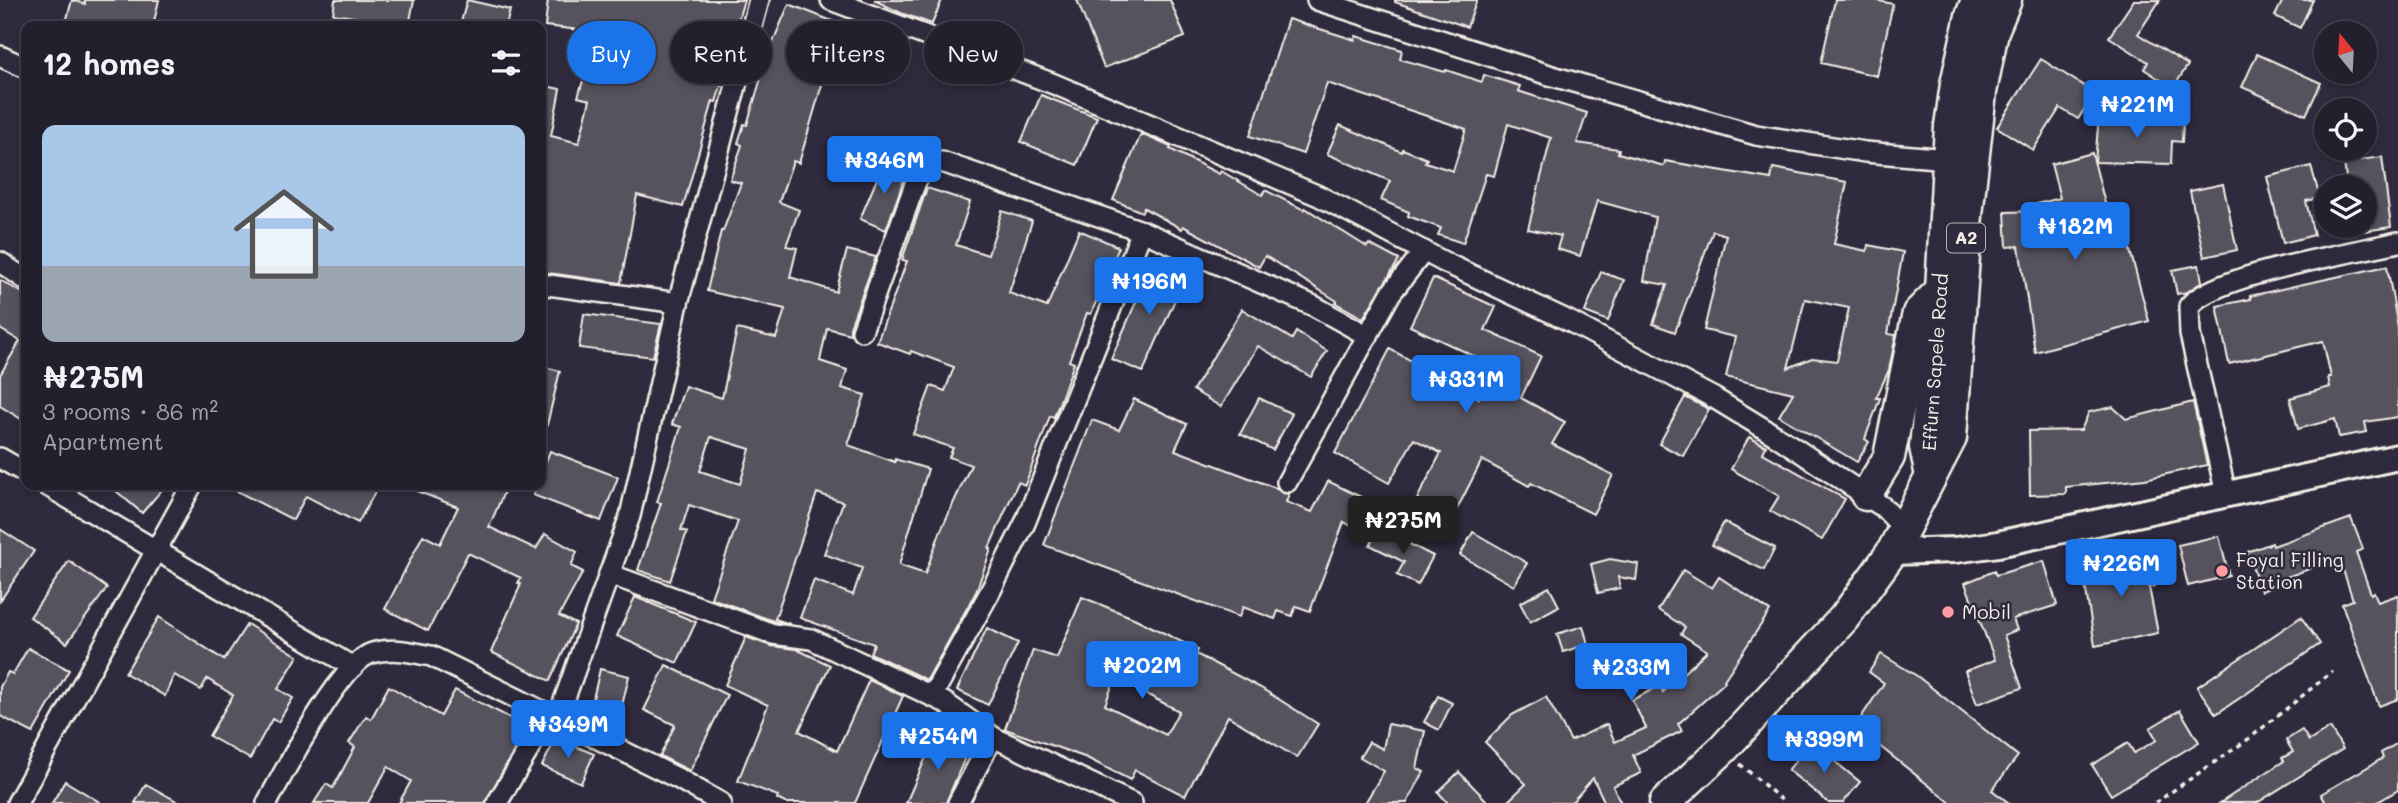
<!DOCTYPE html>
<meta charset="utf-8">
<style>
:root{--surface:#23202e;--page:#2b2836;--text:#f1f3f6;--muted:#a3a3aa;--line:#403e4a;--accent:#1a73e8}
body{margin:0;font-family:Mali,sans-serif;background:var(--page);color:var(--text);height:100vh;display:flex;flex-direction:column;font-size:26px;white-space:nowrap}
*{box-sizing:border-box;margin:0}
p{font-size:23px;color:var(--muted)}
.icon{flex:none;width:38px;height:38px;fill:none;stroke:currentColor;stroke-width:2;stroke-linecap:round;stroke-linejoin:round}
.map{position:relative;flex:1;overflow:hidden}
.sheet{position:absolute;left:21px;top:21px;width:525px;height:469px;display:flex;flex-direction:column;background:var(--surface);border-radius:14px;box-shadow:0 4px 10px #0003,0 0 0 2px var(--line)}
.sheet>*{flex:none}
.hud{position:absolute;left:567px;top:21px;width:665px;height:63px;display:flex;gap:14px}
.needle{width:46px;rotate:342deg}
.tools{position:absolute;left:2314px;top:21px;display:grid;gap:14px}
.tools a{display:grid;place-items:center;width:63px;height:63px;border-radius:50%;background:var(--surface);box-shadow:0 4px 10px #0003,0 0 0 2px var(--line);font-size:35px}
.price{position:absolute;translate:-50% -60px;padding:0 16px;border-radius:7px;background:var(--accent);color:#fff;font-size:23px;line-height:46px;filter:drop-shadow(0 2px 4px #0008)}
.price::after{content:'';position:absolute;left:50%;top:42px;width:21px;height:16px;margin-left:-10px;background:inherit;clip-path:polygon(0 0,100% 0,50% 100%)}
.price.current{background:#222;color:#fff}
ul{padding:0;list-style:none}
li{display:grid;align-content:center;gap:14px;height:371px;padding:0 21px}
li+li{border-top:2px solid var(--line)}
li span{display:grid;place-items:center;height:217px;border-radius:14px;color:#555}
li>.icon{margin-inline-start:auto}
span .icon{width:126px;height:126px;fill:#fffc;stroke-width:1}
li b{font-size:30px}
h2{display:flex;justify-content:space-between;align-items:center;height:84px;padding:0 21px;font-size:30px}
.tag{padding:0 24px;border-radius:32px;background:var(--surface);box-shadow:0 4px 10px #0003,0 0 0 2px var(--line);font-size:24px;line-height:63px}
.tag.current{background:var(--accent);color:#fff}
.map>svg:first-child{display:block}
.building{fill:#56525f;stroke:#f4f1e8;stroke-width:2;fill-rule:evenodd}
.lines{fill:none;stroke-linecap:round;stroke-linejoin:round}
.minor-casing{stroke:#f4f1e8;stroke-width:24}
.major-casing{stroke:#f4f1e8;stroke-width:30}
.highway-casing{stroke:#f4f1e8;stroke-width:35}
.path{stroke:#f4f1e8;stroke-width:3.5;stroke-dasharray:5 5;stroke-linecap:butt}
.minor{stroke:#2f2a3d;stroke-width:19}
.major{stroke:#2f2a3d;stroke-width:24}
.highway{stroke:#2f2a3d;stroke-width:30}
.poi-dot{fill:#ff9aa2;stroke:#2f2a3d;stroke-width:2.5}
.labels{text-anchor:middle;stroke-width:5;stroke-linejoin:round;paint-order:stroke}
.shield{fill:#2f2a3d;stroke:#b9b5b5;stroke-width:2}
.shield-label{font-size:18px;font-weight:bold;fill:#f4f1e8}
.street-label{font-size:19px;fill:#f4f1e8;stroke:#2f2a3d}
.poi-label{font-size:19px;fill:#f4f1e8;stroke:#2f2a3d;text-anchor:start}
</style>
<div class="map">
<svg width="2398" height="803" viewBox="0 0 2398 803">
<rect width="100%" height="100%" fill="#2f2a3d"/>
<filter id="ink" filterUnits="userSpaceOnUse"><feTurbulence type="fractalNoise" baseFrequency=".0143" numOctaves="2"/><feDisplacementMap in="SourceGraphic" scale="14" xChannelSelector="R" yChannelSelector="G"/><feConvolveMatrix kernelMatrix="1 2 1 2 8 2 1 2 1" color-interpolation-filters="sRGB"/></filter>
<g filter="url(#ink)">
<g class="building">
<polygon points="72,0 85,4 85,0 159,0 153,26 65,26"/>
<polygon points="335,0 414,0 409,26 373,26 374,20 333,14"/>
<polygon points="467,0 510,10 506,26 460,26"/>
<polygon points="548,0 744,0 737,23 733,21 719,68 726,70 716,102 713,101 683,207 637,195 621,283 541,272 541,85 560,89 551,136 579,143 590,100 578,97 598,32 545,26"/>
<polygon points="874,0 942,0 932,24 901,13"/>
<polygon points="1077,0 1170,0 1185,37 1104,68"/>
<polygon points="1395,0 1477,0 1467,27 1395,2"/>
<polygon points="1835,0 1875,0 1893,4 1877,76 1821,63"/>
<polygon points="2134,0 2160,0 2138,34 2188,65 2173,88 2144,69 2148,62 2109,37"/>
<polygon points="2283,0 2313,0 2300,28 2275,16"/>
<path d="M789 4 850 28 834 67 828 64 799 163 793 161 779 202 799 210 786 246 797 248 790 277 836 292 847 250 876 257 850 327V334L827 328 820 361 847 370 842 388 865 395 848 445 895 462V459L928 469 899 565 925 574 941 530 971 465 949 457 953 448 913 434 931 386 945 391 954 367 911 351 910 354 877 342 907 261 902 260 927 188 970 202 956 245 988 255 1002 211 1032 221 1009 293 1047 307 1079 230 1119 247 1091 314 1087 313 1069 361 1074 363 1054 417 1050 416 1025 485 1018 482 989 548 991 549 976 592 927 680 870 653 874 644 800 618 814 580 853 595 862 568 824 554 843 502 817 493 775 619 790 624 776 622 711 598 738 521 689 505 681 530 687 532 670 581 638 570 661 503 657 502 681 427 672 424 685 386 722 398 737 329 776 338 785 309 707 291 721 231H723L741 183 730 180 742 145 738 143 744 124 747 125 769 51ZM711 437 750 449 740 484 700 471Z"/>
<path d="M1288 19 1355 40 1356 36 1402 50 1400 59 1445 72 1446 70 1482 82 1484 75 1520 86 1518 91 1587 113 1577 143 1619 149 1618 153 1664 166 1665 161 1771 179 1773 168 1847 182 1834 244 1867 251 1868 245 1903 252 1888 334 1896 335 1889 370 1876 398H1880L1865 439 1869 442 1857 462 1779 416 1793 393 1726 377 1735 337 1704 330 1726 235 1713 231 1675 332 1653 324 1667 285 1644 281 1655 217 1597 201 1580 256 1557 249 1561 236 1528 229 1551 138 1508 124 1494 176 1486 174 1463 243 1438 235 1441 228 1408 216 1409 212 1381 200 1390 181 1327 154 1340 125 1402 152 1403 149 1427 159 1425 162 1453 171 1466 129 1327 83 1303 154 1250 136ZM1805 299 1849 308 1837 361 1812 358 1788 368Z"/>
<polygon points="2257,54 2321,83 2306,115 2242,87"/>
<polygon points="2041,59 2095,93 2078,119 2060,108 2033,150 1997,127"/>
<polygon points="1041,95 1097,117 1077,165 1021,142"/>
<polygon points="2099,115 2183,121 2182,142 2172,141 2171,164 2095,162"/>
<polygon points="1141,134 1171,147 1170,149 1219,174 1221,171 1262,195 1265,190 1304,210 1305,208 1367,247 1369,244 1399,260 1363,318 1336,303 1337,301 1265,256 1259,267 1183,226 1182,229 1144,208 1142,212 1113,200"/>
<polygon points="2092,153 2116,246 2128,243 2149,321 2035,352 2019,246 2007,247 2005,212 2039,211 2037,204 2060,198 2051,164"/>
<polygon points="2382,157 2391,227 2364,231 2364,187 2347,187 2344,162"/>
<polygon points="884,162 907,171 886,230 860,219"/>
<polygon points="2311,166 2320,198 2306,201 2314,235 2283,243 2267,177"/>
<polygon points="2223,184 2237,250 2204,257 2190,191"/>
<polygon points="1154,261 1186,275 1143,372 1111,359"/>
<polygon points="2199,265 2202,282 2187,292 2177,294 2172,270"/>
<polygon points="2387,266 2398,328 2398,417 2365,422 2367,432 2339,437 2335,419 2298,429 2290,398 2330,387 2328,377 2331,377 2323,341 2229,364 2217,306 2251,299 2250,296 2299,285"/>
<polygon points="1601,272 1624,280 1608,321 1585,312"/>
<polygon points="1433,278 1496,307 1485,330 1541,356 1521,398 1565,422 1552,444 1613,475 1593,514 1531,483 1529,486 1482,460 1452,519 1417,499 1441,453 1414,439 1389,483 1335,453 1390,349 1479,398 1495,366 1410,326"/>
<polygon points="0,280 26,295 26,422 0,406 0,375 20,341 0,329"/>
<polygon points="1242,309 1292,339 1296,332 1327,351 1311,377 1258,346 1221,407 1193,390"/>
<polygon points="584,314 661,324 653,357 579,348"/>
<polygon points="541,366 560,371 546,429 541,428"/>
<polygon points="1685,397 1709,409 1683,456 1659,444"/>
<polygon points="1259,398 1292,414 1273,450 1240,434"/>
<polygon points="1134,399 1187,424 1175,450 1276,488 1282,493 1289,494 1286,502 1312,512 1328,481 1367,500 1353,527 1344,522 1310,611 1296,606 1292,616 1278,611 1275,619 1243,607 1239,617 1044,545 1092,420 1119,430"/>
<polygon points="2193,402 2207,465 2145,479 2066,487 2066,494 2030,495 2029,431 2081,430 2089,412 2113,407 2126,419"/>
<polygon points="1749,437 1766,446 1763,453 1845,499 1822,540 1770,511 1779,496 1731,469"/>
<polygon points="550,451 618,477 601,521 533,495 537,485 541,485 541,474"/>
<polygon points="109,485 166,485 142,513"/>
<polygon points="225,485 379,485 358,523 306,496 293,520"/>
<polygon points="401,485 507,485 489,527 536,549 545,534 577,552 571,566 583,572 559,616 576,624 550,681 491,652 521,584 518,583 521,578 468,553 428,631 385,609 423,535 440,544 458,507"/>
<polygon points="2351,518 2363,549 2356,552 2371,594 2374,592 2378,602 2398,595 2398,699 2379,706 2342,604 2353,600 2339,558 2284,578 2286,582 2261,591 2247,552 2272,543 2273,546"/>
<polygon points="1724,522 1775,548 1764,570 1712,545"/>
<polygon points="1378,528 1433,556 1418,585 1397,575 1404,562 1370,545"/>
<polygon points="0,529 34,551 0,601"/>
<polygon points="1473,532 1527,563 1514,586 1460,555"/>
<polygon points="2219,536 2229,576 2188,586 2178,545"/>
<polygon points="2150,554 2155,586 2149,587 2158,633 2095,646 2082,566"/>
<polygon points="1610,559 1638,564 1636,580 1618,577 1620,588 1598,593 1591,564"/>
<polygon points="69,561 107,588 67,643 30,617"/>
<polygon points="2044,561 2057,605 2013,619 2017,630 2004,635 2022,688 1977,704 1965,671 1995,660 1965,583 1994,571 1996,575"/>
<polygon points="1683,570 1712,588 1719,577 1770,611 1724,680 1725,682 1678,724 1682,731 1633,755 1641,773 1613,786 1621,803 1605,803 1593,778 1573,801 1568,803 1506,803 1526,784 1485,742 1512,715 1546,697 1571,741 1607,724 1615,742 1646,728 1632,700 1660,686 1663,692 1707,651 1681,634 1685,627 1658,610"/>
<polygon points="1549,587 1559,606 1530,622 1520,603"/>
<polygon points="635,597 696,622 677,663 617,636"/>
<path d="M1082 597 1136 619 1198 650 1196 654 1261 688 1318 724 1297 758 1228 716 1185 796 1135 770 1130 780 1087 758 1005 729 1033 650 1057 658ZM1115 678 1179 711 1166 735 1105 705Z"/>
<polygon points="159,617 224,660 247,624 298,656 278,689 293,698 278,722 272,719 250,759 209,736 233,695 207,679 201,690 174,675 165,696 125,673"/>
<polygon points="2301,617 2320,644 2216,714 2197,687"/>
<polygon points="1583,626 1588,644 1563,652 1557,634"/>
<polygon points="987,628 1018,643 988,705 957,690"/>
<polygon points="746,637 771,646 796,649 830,665 799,731 837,751 869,680 903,696 855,803 785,803 777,799 778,796 738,781 768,705 725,685"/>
<polygon points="28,648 69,670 33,733 0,716 0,687 8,672 13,674"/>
<polygon points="1881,654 1917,676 2018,756 1992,790 2009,803 1951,803 1868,737 1873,732 1858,722 1884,683 1869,672"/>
<polygon points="666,665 727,695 690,771 660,756 675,725 644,710"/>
<polygon points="600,669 629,676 617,727 588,720"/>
<polygon points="389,686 441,716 455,690 530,728 523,735 485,803 399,803 411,781 388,767 368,803 314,803 326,784 333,788 355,747 349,743 366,716 371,719"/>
<polygon points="1438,696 1452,703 1439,730 1424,722"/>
<polygon points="2180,710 2199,742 2111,795 2092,765 2128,743 2134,753 2157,740 2150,728"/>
<polygon points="1388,724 1425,731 1417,768 1424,772 1407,803 1365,803 1384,771 1360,757 1369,742 1383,749"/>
<polygon points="2330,728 2343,749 2257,803 2220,803 2284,761 2282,758 2293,752 2286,740 2302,730 2309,741"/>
<polygon points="936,734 969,748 946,803 906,803"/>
<polygon points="556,738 594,754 581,783 542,766"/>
<polygon points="1811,742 1860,782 1843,803 1829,803 1788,770"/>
<polygon points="2398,743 2398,790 2376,803 2326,803 2321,794 2383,758 2381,753"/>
<polygon points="1459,772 1489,803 1448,803 1438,792"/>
<polygon points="65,781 101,803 52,803"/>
<polygon points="146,784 180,803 135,803"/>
</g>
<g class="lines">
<defs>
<g id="minor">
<polyline points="831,0 1054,84 1319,196 1446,263 1567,320 1714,398 1781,439 1883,507 1904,529"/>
<polyline points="1317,0 1549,75 1756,135 1865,152 1948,159"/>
<polyline points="0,56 26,68"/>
<polyline points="0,262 26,280"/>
<polyline points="541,284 678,303"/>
<polyline points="862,331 918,176 929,165 942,162 1142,231 1314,306 1368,336"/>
<polyline points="0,458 26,473"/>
<polyline points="1287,482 1391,293 1424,251"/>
<polyline points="46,485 353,667"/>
<path d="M2226 494 2190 334 2189 306C2215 274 2353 253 2398 242"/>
<polyline points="609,574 773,634 811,639 944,702 993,737"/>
<polyline points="932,696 989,594 1025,523 1142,231"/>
<polyline points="17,803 192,485"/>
<path d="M267 803C284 772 341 662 372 653 393 647 411 652 431 656L679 779 721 803"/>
<polyline points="497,803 534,741 557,720 630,516 678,303 759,0"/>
<polyline points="958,803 993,737 1132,803"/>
</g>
<polyline id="major" points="1892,552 1955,550 1998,544 2398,457"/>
<g id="highway">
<polyline points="1931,476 1925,447 1941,290 1950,126 1956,84 1971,16 1977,0"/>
<polyline points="1866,495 1889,457 1918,313 1938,293"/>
<polyline points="1665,803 1723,749 1844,618 1892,552 1951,438 1967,215 1981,92 1993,31 2006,0"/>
</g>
</defs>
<use href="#minor" class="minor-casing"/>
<use href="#major" class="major-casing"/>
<use href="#highway" class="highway-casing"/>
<g class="path">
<polyline points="1740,764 1785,803"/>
<polyline points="2155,803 2250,738 2333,671"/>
</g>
<use href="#minor" class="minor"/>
<use href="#major" class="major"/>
<use href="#highway" class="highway"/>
</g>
</g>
<g class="poi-dot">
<circle cx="2222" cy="571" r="7"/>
<circle cx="1948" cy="612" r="7"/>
</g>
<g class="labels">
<rect class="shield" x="1947" y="223.5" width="38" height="29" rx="5"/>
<g class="shield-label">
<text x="1966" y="244">A2</text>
</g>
<g class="street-label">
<text transform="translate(1935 362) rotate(-86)" y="7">Effurn Sapele Road</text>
</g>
<g class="poi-label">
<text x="2236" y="567">Foyal Filling<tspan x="2236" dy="22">Station</tspan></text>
<text x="1962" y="619">Mobil</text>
</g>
</g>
</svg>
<div class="tools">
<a><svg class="needle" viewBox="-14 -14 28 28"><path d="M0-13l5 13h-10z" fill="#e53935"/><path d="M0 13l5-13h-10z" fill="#a3a3aa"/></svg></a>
<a><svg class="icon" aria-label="locate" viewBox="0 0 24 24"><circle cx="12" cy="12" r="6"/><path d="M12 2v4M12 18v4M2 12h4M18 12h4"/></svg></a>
<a><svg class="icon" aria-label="layers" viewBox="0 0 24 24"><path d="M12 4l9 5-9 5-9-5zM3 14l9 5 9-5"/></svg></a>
</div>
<b class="price" style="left:2137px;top:140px">₦221M</b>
<b class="price" style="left:884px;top:196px">₦346M</b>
<b class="price" style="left:2075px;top:262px">₦182M</b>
<b class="price" style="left:1149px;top:317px">₦196M</b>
<b class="price" style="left:1466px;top:415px">₦331M</b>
<b class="price current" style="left:1403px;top:556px">₦275M</b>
<b class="price" style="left:2121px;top:599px">₦226M</b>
<b class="price" style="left:1142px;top:701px">₦202M</b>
<b class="price" style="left:1631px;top:703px">₦233M</b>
<b class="price" style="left:568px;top:760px">₦349M</b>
<b class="price" style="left:938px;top:772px">₦254M</b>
<b class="price" style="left:1824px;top:775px">₦399M</b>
<div class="hud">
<a class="tag current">Buy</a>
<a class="tag">Rent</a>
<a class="tag">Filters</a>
<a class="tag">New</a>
</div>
<section class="sheet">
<h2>12 homes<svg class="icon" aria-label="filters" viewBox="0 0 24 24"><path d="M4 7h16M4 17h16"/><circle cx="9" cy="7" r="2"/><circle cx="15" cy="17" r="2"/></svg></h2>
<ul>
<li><span style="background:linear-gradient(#a9c7e8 65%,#9aa5b1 0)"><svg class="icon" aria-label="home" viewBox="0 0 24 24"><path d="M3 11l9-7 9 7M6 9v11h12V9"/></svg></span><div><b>₦275M</b><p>3 rooms · 86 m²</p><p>Apartment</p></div></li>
</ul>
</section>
</div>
